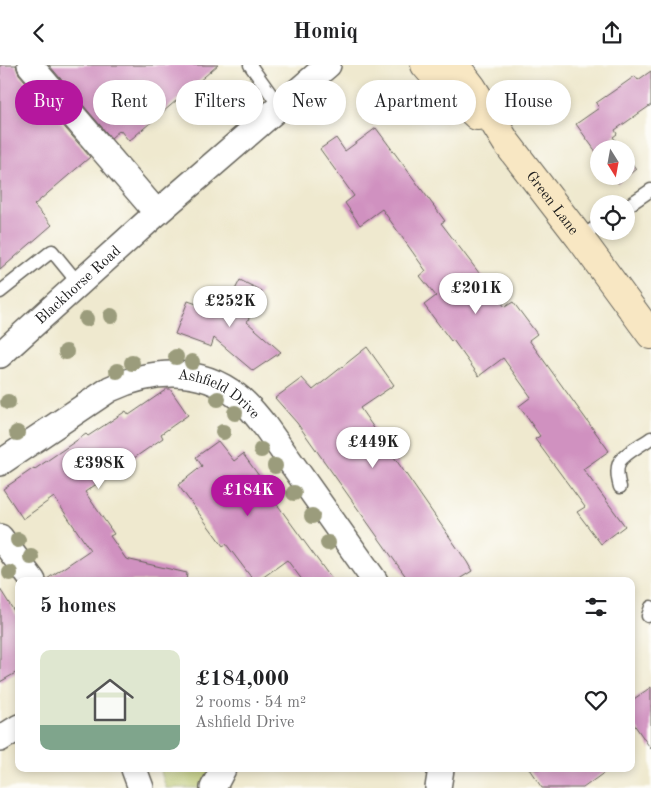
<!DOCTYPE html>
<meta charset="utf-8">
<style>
:root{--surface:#fff;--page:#f2f2f2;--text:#202124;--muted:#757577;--line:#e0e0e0;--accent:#b5179e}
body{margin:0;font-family:"Old Standard TT",serif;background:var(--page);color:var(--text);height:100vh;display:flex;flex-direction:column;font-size:19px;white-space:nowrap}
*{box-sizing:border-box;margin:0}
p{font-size:16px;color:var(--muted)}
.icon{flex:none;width:28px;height:28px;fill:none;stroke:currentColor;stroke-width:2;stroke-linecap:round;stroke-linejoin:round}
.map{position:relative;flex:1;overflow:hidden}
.drawer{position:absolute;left:15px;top:512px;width:620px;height:195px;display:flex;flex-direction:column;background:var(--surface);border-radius:10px;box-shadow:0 2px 8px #0003}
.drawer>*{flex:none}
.top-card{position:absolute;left:15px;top:15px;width:621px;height:45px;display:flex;gap:10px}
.needle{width:32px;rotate:169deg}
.fabs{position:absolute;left:590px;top:75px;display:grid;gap:10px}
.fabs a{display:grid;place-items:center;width:45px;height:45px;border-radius:50%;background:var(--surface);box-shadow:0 2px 8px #0003;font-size:25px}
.price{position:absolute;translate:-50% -42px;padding:0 11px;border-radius:18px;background:#fff;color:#222;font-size:16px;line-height:32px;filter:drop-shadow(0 1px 2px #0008)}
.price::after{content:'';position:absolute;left:50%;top:30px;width:15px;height:11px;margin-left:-8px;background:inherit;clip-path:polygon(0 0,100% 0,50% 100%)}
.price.current{background:var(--accent);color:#fff}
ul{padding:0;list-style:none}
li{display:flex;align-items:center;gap:15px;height:125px;padding:0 25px}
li+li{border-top:1px solid var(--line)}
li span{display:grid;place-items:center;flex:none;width:140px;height:100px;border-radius:10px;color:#555}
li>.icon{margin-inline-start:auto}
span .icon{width:60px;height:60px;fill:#fffc;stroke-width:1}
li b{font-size:21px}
h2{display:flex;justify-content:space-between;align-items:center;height:60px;padding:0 25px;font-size:21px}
.chip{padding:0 18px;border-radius:22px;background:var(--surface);box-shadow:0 2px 8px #0003;font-size:18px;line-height:45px}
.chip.current{background:var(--accent);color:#fff}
header{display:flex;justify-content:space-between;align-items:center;height:65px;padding:0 25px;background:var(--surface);font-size:22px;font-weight:700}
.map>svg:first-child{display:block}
.green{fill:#b0be61;stroke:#666d3e}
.building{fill:#d091c0}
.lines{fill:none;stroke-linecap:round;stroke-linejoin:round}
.lane-casing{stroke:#66645b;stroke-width:15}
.street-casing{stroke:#66645b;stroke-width:28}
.secondary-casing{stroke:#66645b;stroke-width:30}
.lane{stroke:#fff;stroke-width:12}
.street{stroke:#fff;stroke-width:25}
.secondary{stroke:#f8e7c3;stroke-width:28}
.tree{fill:#9b9c7c}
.labels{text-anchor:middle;stroke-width:5;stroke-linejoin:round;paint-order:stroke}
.street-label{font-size:15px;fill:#1c1c1c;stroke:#fdfcf7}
</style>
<header><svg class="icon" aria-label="back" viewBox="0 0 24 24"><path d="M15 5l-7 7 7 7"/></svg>Homiq<svg class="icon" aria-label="share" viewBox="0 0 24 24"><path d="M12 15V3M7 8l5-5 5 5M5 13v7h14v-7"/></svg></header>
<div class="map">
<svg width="651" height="723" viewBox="0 0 651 723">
<rect width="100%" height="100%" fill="#fdfcf7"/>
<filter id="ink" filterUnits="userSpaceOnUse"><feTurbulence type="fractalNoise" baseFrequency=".02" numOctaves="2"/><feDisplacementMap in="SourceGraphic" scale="10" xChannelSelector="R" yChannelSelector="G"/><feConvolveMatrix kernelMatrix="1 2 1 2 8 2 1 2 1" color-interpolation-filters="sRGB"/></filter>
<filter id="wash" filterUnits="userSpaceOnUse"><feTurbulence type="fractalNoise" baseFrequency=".0096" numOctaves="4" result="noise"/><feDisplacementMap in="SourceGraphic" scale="20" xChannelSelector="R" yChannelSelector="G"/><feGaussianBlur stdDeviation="1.12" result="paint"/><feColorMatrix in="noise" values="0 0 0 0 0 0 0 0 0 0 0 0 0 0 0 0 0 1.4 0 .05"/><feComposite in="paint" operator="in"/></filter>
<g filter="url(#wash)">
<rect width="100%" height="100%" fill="#efe9cf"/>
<polygon class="green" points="160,704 215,704 202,723 166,723"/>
<g id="blocks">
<g class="building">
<polygon points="0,0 16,0 19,9 90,92 34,140 52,160 0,205"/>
<polygon points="49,0 218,0 129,76 120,65 111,73"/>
<polygon points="651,6 651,40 615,65 617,69 613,72 622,84 599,84 599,91 576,59 599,43 596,38 615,25 635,11 638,15"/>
<polygon points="376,63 445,156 441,158 505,242 513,237 537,269 529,275 609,386 583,404 625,461 601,479 577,447 585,442 535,374 540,371 519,341 531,332 503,293 479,311 453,275 451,276 424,240 436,231 420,211 426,206 382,144 360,160 345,138 354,131 320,84 336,73 345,86"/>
<polygon points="626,90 636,104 618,118 613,111 626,111"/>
<polygon points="240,215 262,226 247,257 281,287 253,306 214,273 211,282 175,269 188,236 223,248"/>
<polygon points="367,282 394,320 360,343 467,497 472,506 456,516 409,516 297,358 275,333 302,313 313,325"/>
<polygon points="167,324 170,324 188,350 161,369 163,373 85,427 114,469 110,471 126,494 187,508 186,516 47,516 47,514 90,485 54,432 23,454 3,424 34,403 35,404 86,369 88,371 126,346 129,350"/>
<polygon points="218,376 234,396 243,389 265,419 263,420 333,516 303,516 287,495 258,516 254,516 226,479 223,481 178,420 202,401 196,392"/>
<polygon points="0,524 19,554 19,606 0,617"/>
<polygon points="651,622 651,684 631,655 631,636"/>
<polygon points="529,704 609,704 583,723 542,723"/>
</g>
</g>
</g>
<g filter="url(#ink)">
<use href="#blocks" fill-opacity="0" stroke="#66645b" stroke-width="1"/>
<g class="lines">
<defs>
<g id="lane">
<polyline points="250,0 280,42"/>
<polyline points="626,142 651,125"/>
<polyline points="580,173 599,160"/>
<polyline points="0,227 52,186 79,219"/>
<path d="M620 422C618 415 616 405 619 398 623 389 643 379 651 373"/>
<polyline points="648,551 651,542"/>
</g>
<g id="street">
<polyline points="30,0 157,148"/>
<path id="s1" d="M0 290 157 148 328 0"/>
<path id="s2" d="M0 398 110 324C152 305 199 301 237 331 248 339 256 350 265 361L375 516"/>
<polyline points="0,472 33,516"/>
<polyline points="0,674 19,662"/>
<polyline points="134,704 141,723"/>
<polyline points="213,723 223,704"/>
<polyline points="438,723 441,704"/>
</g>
<g id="secondary">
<polyline points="425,0 438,15 477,51"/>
<path id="s3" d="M455 0 472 22 506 77 580 173 651 270"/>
</g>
</defs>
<use href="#lane" class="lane-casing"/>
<use href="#street" class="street-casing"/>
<use href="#secondary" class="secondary-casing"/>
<use href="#lane" class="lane"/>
<use href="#street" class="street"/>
<use href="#secondary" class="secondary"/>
</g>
<g class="tree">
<circle cx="111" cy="251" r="8"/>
<circle cx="86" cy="254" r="8"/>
<circle cx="66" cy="287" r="8"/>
<circle cx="176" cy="292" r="8"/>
<circle cx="192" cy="297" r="8"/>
<circle cx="132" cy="298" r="8"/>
<circle cx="117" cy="306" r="8"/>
<circle cx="218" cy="334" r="8"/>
<circle cx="8" cy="337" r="8"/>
<circle cx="235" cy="348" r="8"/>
<circle cx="223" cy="367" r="8"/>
<circle cx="17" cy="368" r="8"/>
<circle cx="261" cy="385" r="8"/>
<circle cx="275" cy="401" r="8"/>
<circle cx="294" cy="428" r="8"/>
<circle cx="312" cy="451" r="8"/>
<circle cx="18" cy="475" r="8"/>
<circle cx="328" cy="478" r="8"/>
<circle cx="31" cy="492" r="8"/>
<circle cx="10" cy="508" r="8"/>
</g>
</g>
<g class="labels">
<g class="street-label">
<text dy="5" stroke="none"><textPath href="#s3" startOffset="169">Green Lane</textPath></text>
<text dy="5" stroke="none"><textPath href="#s1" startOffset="105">Blackhorse Road</textPath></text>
<text dy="5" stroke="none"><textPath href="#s2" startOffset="249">Ashfield Drive</textPath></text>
</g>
</g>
</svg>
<div class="fabs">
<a><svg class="needle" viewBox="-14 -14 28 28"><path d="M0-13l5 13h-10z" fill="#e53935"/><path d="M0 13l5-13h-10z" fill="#757577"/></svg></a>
<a><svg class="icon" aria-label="locate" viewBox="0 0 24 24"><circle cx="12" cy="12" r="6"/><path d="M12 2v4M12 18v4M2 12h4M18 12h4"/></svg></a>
</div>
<b class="price" style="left:476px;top:250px">£201K</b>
<b class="price" style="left:230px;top:263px">£252K</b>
<b class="price" style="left:373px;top:404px">£449K</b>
<b class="price" style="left:99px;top:425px">£398K</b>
<b class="price current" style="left:248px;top:452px">£184K</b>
<div class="top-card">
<a class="chip current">Buy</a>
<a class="chip">Rent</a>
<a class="chip">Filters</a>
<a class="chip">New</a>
<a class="chip">Apartment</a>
<a class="chip">House</a>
</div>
<section class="drawer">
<h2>5 homes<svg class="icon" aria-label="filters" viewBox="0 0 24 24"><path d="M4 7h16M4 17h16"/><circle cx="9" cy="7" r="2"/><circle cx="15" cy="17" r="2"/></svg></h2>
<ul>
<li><span style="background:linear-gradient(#dfe7d0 75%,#7fa58c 0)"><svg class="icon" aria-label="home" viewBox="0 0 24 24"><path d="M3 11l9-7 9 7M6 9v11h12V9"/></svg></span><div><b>£184,000</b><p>2 rooms · 54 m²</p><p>Ashfield Drive</p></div><svg class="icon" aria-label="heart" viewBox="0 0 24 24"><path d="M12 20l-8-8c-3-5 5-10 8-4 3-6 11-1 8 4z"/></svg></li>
</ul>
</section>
</div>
